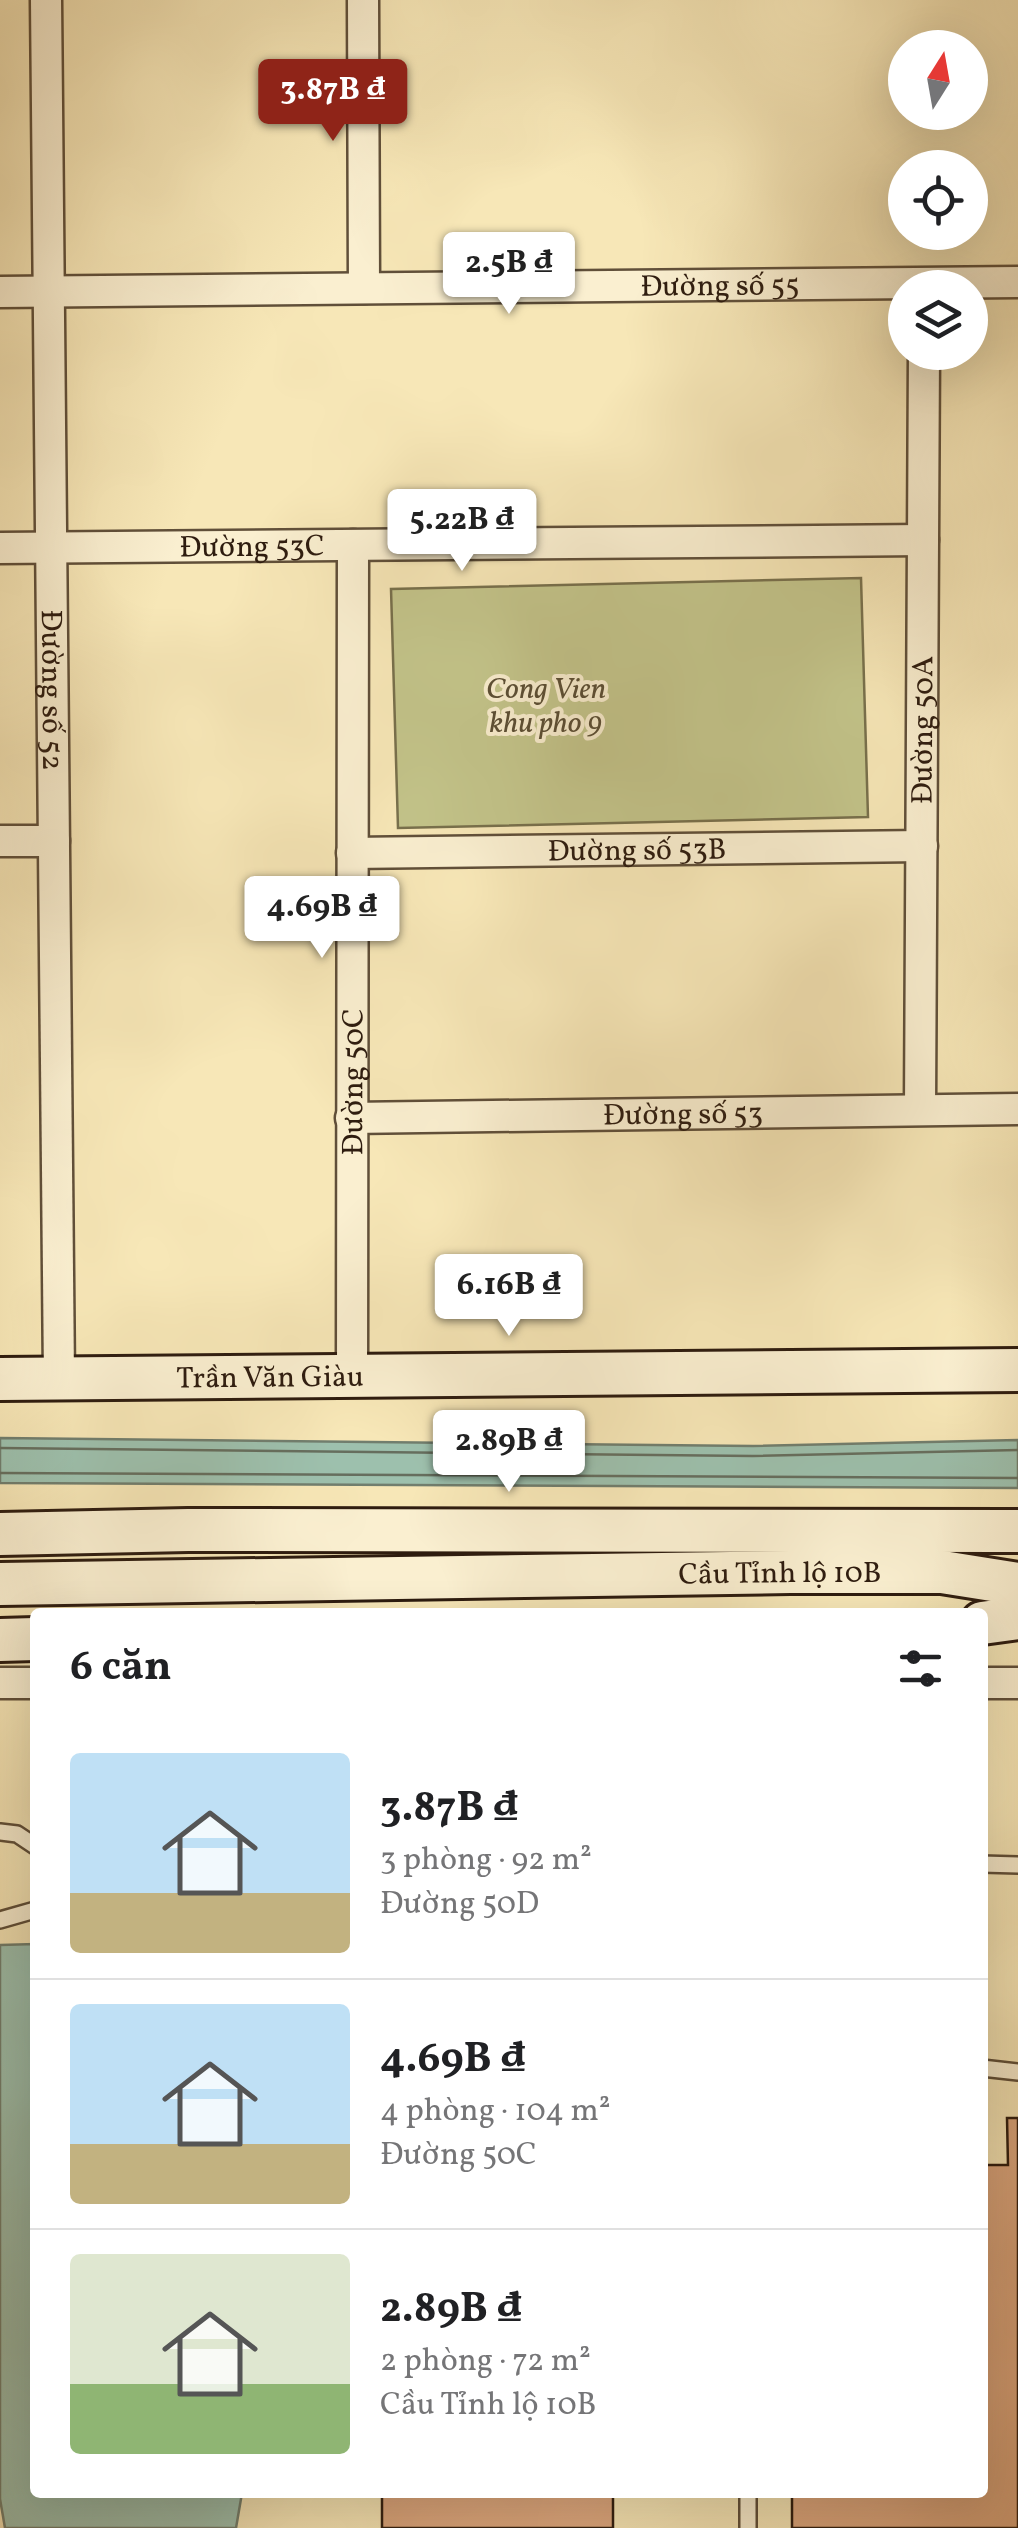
<!DOCTYPE html>
<html lang="vi">
<meta charset="utf-8">
<style>
:root{--surface:#fff;--page:#f6f6f6;--text:#202124;--muted:#757577;--line:#e0e0e0;--accent:#8f2418}
body{margin:0;font-family:Vollkorn,serif;background:var(--page);color:var(--text);height:100vh;display:flex;flex-direction:column;font-size:38px;white-space:nowrap}
*{box-sizing:border-box;margin:0}
p{font-size:32px;color:var(--muted)}
.icon{flex:none;width:55px;height:55px;fill:none;stroke:currentColor;stroke-width:2;stroke-linecap:round;stroke-linejoin:round}
.map{position:relative;flex:1;overflow:hidden}
.panel{position:absolute;left:30px;top:1608px;width:958px;height:890px;display:flex;flex-direction:column;background:var(--surface);border-radius:10px;box-shadow:0 10px 40px #0002}
.panel>*{flex:none}
.needle{width:65px;rotate:11deg}
.buttons{position:absolute;left:888px;top:30px;display:grid;gap:20px}
.buttons a{display:grid;place-items:center;width:100px;height:100px;border-radius:50%;background:var(--surface);box-shadow:0 10px 40px #0002;font-size:50px}
.price{position:absolute;translate:-50% -85px;padding:0 22px;border-radius:10px;background:#fff;color:#222;font-size:32px;line-height:65px;filter:drop-shadow(0 2px 5px #0008)}
.price::after{content:'';position:absolute;left:50%;top:60px;width:30px;height:22px;margin-left:-15px;background:inherit;clip-path:polygon(0 0,100% 0,50% 100%)}
.price.on{background:var(--accent);color:#fff}
ul{padding:0;list-style:none}
li{display:flex;align-items:center;gap:30px;height:250px;padding:0 40px}
li+li{border-top:2px solid var(--line)}
li span{display:grid;place-items:center;flex:none;width:280px;height:200px;border-radius:10px;color:#555}
li>.icon{margin-inline-start:auto}
span .icon{width:120px;height:120px;fill:#fffc;stroke-width:1}
li b{font-size:42px}
h2{display:flex;justify-content:space-between;align-items:center;height:120px;padding:0 40px;font-size:42px}
.map>svg:first-child{display:block}
.park{fill:#c3c48a;stroke:#78704c;stroke-width:2.5}
.water{fill:#9dc0ad;stroke:#717e6e;stroke-width:2.5}
.lines{fill:none;stroke-linecap:round;stroke-linejoin:round}
.shore{stroke:#666e5e;stroke-width:2.5}
.building{fill:#dba67e;stroke:#2e1c0f;stroke-width:2.5}
.lane-casing{stroke:#604f39;stroke-width:20}
.street-casing{stroke:#604f39;stroke-width:35}
.secondary-casing{stroke:#2e1c0f;stroke-width:48}
.lane{stroke:#faefd0;stroke-width:15}
.street{stroke:#faefd0;stroke-width:30}
.secondary{stroke:#faefd0;stroke-width:42}
.labels{text-anchor:middle;stroke-width:8;stroke-linejoin:round;paint-order:stroke}
.street-label{font-size:30px;fill:#2e1c0f;stroke:#faefd0}
.park-label{font-size:30px;font-style:italic;fill:#5b4e34;stroke:#faefd0}
</style>
<div class="map">
<svg width="1018" height="2528" viewBox="0 0 1018 2528">
<rect width="100%" height="100%" fill="#f7e7b7"/>
<filter id="stains"><feTurbulence type="fractalNoise" baseFrequency=".002" numOctaves="4"/><feColorMatrix values="0 0 0 0 .2 0 0 0 0 .09 0 0 0 0 .02 0 0 0 .5 -.17"/></filter>
<radialGradient id="worn" r=".72"><stop offset=".6" stop-color="#630" stop-opacity="0"/><stop offset="1" stop-color="#630" stop-opacity=".3"/></radialGradient>
<polygon class="park" points="861,578 868,817 398,828 391,589"/>
<g class="water">
<polygon points="0,1438 753,1446 1018,1440 1018,1488 0,1483"/>
<polygon points="35,1944 35,2492 242,2493 236,2528 5,2528 0,2499 0,1945"/>
</g>
<g class="lines">
<g class="shore">
<polyline points="0,1448 753,1456 1018,1450"/>
<polyline points="0,1473 1018,1478"/>
</g>
</g>
<g class="building">
<polygon points="1007,2118 1018,2118 1018,2528 792,2528 792,2492 982,2492 982,2165 1008,2165"/>
<rect x="382" y="2492" width="231" height="36"/>
</g>
<g class="lines">
<defs>
<g id="lane">
<polyline points="0,1832 17,1834 35,1846"/>
<polyline points="982,1864 1018,1865"/>
<polyline points="0,1920 35,1910"/>
<polyline points="982,2068 1018,2072"/>
<polyline points="748,2492 748,2528"/>
</g>
<g id="street">
<path id="s1" d="M46 0 59 1379"/>
<polyline points="363,0 364,288"/>
<path id="s2" d="M0 292 1018 282"/>
<path id="s3" d="M0 548 923 540"/>
<polyline points="0,841 54,841"/>
<path id="s4" d="M352 853 922 846"/>
<path id="s5" d="M920 1108 924 352"/>
<path id="s6" d="M351 1118 1018 1109"/>
<path id="s7" d="M352 1377 353 545"/>
<polyline points="0,1683 35,1683"/>
<polyline points="982,1683 1018,1683"/>
</g>
<g id="secondary">
<path id="s8" d="M0 1379 1018 1370"/>
<polyline points="0,1534 188,1530 1018,1531"/>
<path id="s9" d="M0 1584 790 1572H942L1018 1584"/>
<polyline points="982,1623 1018,1618"/>
<polyline points="0,1640 35,1639"/>
</g>
</defs>
<use href="#lane" class="lane-casing"/>
<use href="#street" class="street-casing"/>
<use href="#secondary" class="secondary-casing"/>
<use href="#lane" class="lane"/>
<use href="#street" class="street"/>
<use href="#secondary" class="secondary"/>
</g>
<g class="labels">
<g class="street-label">
<text dy="10" stroke="none"><textPath href="#s2" startOffset="720">Đường số 55</textPath></text>
<text dy="10" stroke="none"><textPath href="#s3" startOffset="252">Đường 53C</textPath></text>
<text dy="10" stroke="none"><textPath href="#s1" startOffset="690">Đường số 52</textPath></text>
<text dy="10" stroke="none"><textPath href="#s5" startOffset="378">Đường 50A</textPath></text>
<text dy="10" stroke="none"><textPath href="#s4" startOffset="285">Đường số 53B</textPath></text>
<text dy="10" stroke="none"><textPath href="#s7" startOffset="295">Đường 50C</textPath></text>
<text dy="10" stroke="none"><textPath href="#s6" startOffset="332">Đường số 53</textPath></text>
<text dy="10" stroke="none"><textPath href="#s8" startOffset="270">Trần Văn Giàu</textPath></text>
<text dy="10" stroke="none"><textPath href="#s9" startOffset="780">Cầu Tỉnh lộ 10B</textPath></text>
</g>
<g class="park-label">
<text x="546" y="698">Cong Vien<tspan x="546" dy="34">khu pho 9</tspan></text>
</g>
</g>
<rect width="100%" height="100%" filter="url(#stains)"/>
<rect width="100%" height="100%" fill="url(#worn)"/>
</svg>
<div class="buttons">
<a><svg class="needle" viewBox="-14 -14 28 28"><path d="M0-13l5 13h-10z" fill="#e53935"/><path d="M0 13l5-13h-10z" fill="#757577"/></svg></a>
<a><svg class="icon" aria-label="locate" viewBox="0 0 24 24"><circle cx="12" cy="12" r="6"/><path d="M12 2v4M12 18v4M2 12h4M18 12h4"/></svg></a>
<a><svg class="icon" aria-label="layers" viewBox="0 0 24 24"><path d="M12 4l9 5-9 5-9-5zM3 14l9 5 9-5"/></svg></a>
</div>
<b class="price on" style="left:333px;top:144px">3.87B ₫</b>
<b class="price" style="left:509px;top:317px">2.5B ₫</b>
<b class="price" style="left:462px;top:574px">5.22B ₫</b>
<b class="price" style="left:322px;top:961px">4.69B ₫</b>
<b class="price" style="left:509px;top:1339px">6.16B ₫</b>
<b class="price" style="left:509px;top:1495px">2.89B ₫</b>
<section class="panel">
<h2>6 căn<svg class="icon" aria-label="filters" viewBox="0 0 24 24"><path d="M4 7h16M4 17h16"/><circle cx="9" cy="7" r="2"/><circle cx="15" cy="17" r="2"/></svg></h2>
<ul>
<li><span style="background:linear-gradient(#bfe0f5 70%,#c2b280 0)"><svg class="icon" aria-label="home" viewBox="0 0 24 24"><path d="M3 11l9-7 9 7M6 9v11h12V9"/></svg></span><div><b>3.87B ₫</b><p>3 phòng · 92 m²</p><p>Đường 50D</p></div></li>
<li><span style="background:linear-gradient(#bfe0f5 70%,#c2b280 0)"><svg class="icon" aria-label="home" viewBox="0 0 24 24"><path d="M3 11l9-7 9 7M6 9v11h12V9"/></svg></span><div><b>4.69B ₫</b><p>4 phòng · 104 m²</p><p>Đường 50C</p></div></li>
<li><span style="background:linear-gradient(#dfe7d0 65%,#8fb573 0)"><svg class="icon" aria-label="home" viewBox="0 0 24 24"><path d="M3 11l9-7 9 7M6 9v11h12V9"/></svg></span><div><b>2.89B ₫</b><p>2 phòng · 72 m²</p><p>Cầu Tỉnh lộ 10B</p></div></li>
</ul>
</section>
</div>
